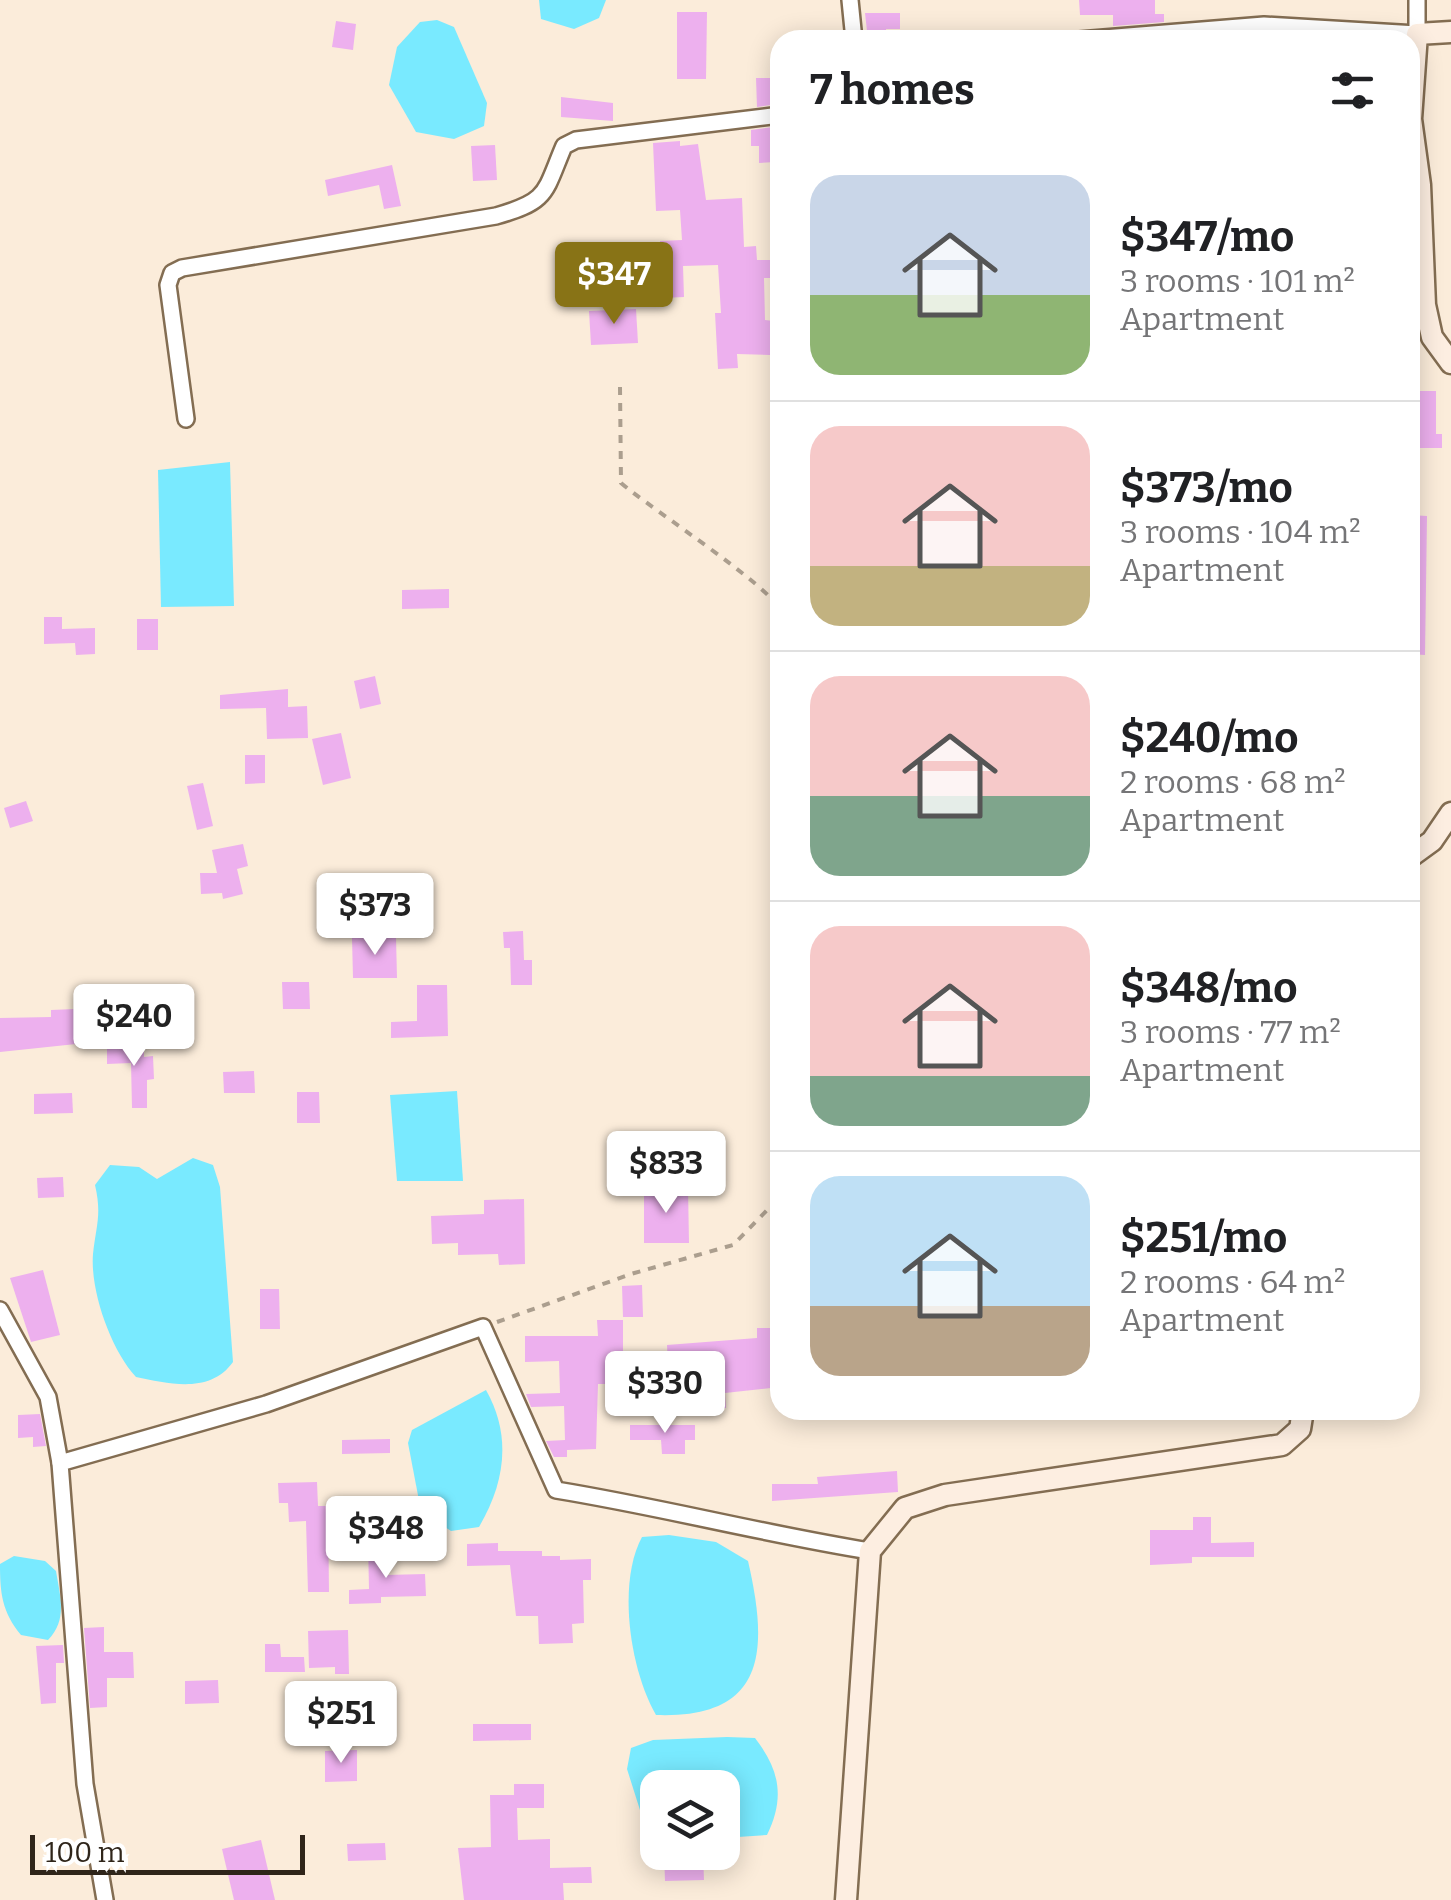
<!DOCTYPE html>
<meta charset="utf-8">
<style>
:root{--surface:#fff;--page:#f2f2f2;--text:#202124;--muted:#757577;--line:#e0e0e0;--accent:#887316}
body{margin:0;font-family:Bitter,serif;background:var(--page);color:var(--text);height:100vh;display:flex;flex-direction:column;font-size:38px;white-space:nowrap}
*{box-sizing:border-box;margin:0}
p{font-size:32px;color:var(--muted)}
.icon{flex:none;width:55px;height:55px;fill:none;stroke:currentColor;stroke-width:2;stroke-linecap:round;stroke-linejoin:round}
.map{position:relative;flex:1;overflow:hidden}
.sheet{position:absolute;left:770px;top:30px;width:650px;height:1390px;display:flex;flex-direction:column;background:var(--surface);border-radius:30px;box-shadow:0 5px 25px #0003}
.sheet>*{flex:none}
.buttons{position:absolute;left:640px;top:1770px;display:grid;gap:20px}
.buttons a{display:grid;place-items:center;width:100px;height:100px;border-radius:20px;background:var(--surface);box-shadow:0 5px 25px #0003;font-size:50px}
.scale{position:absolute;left:30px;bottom:25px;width:275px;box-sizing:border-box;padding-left:10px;border:5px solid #2f251a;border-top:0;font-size:28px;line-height:35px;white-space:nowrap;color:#2f251a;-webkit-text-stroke:8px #fff;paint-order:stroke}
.price{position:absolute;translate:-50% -85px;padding:0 22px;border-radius:10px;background:#fff;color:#222;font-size:32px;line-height:65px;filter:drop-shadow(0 2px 5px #0008)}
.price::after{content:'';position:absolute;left:50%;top:60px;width:30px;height:22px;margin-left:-15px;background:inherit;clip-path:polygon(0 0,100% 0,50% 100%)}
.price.current{background:var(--accent);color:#fff}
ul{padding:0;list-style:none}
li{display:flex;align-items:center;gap:30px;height:250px;padding:0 40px}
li+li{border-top:2px solid var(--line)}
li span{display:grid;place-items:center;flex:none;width:280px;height:200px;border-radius:30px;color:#555}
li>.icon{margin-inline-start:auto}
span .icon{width:120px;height:120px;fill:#fffc;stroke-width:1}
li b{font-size:42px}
h2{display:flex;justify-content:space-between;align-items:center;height:120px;padding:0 40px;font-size:42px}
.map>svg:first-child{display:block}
.water{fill:#79eaff}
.building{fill:#edb0ee}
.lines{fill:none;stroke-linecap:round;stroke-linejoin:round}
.street-casing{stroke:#836d52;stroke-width:20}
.secondary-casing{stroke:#836d52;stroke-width:25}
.path{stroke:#ab9e8e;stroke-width:4;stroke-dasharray:8 8;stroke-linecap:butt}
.street{stroke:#fff;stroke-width:15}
.secondary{stroke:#fdeee1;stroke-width:20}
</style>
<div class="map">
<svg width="1451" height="1900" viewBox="0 0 1451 1900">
<rect width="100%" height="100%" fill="#fbecda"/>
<g class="water">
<polygon points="539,0 606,0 599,18 574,29 541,19"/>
<polygon points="437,20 454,27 487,103 484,126 454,139 416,132 389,85 397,47 420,22"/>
<polygon points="230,462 234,606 161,607 158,470"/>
<polygon points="457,1091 463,1181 397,1181 390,1095"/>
<path d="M193 1158 213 1165 220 1187 233 1362C210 1394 170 1384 136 1377 111 1350 90 1291 93 1254 96 1226 102 1215 95 1185L110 1165 139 1167 157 1179Z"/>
<path d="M486 1390C512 1436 505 1483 479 1527L451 1531 421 1511 408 1443 412 1430Z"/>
<path d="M669 1535 716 1542 748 1561C768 1648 768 1719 656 1715 630 1670 617 1583 642 1537Z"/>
<path d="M14 1556 45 1561 56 1571C60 1596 68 1620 48 1640L21 1635C2 1612 0 1593 0 1564Z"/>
<path d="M727 1737 755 1738C780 1770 785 1798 767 1835L723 1838 722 1788H658L657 1832 646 1829 627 1769 631 1748 653 1740Z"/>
</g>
<g class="building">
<polygon points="1079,0 1155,0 1155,14 1164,14 1164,22 1113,26 1113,15 1080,15"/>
<polygon points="677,12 707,12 706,79 677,79"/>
<polygon points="865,13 900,13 900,29 886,29 887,40 868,40"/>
<polygon points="336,21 356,24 353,50 332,47"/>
<polygon points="756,78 776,78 777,104 757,107"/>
<polygon points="561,97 613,103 613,121 561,117"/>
<polygon points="773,127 775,162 759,163 759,146 751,146 751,130"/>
<polygon points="680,141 680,146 698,144 706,200 742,198 744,247 756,246 757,260 780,260 780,278 764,278 765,320 774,321 770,355 737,354 738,368 718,369 715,313 721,313 718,265 683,266 684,297 663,298 660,241 682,240 680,210 656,211 653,143"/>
<polygon points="495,145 497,180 473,181 471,146"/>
<polygon points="392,165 401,206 384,209 379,185 328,196 325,180"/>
<polygon points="636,309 638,343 591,345 589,311"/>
<polygon points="1419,391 1436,391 1436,434 1442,434 1442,448 1419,448"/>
<polygon points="1410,515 1427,516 1425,655 1410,654"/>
<polygon points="449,589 449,608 402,609 402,590"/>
<polygon points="44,617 62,617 62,629 95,628 95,654 76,655 75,643 44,644"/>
<rect x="137" y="619" width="21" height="31"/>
<polygon points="375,676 381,704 360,709 354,681"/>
<polygon points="288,689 288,707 307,706 308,738 267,739 266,708 220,709 220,695"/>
<polygon points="341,733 351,778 323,785 312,739"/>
<polygon points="245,755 265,755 265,783 245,784"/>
<polygon points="203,783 213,826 197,830 187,786"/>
<polygon points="26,801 33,821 10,828 4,808"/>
<polygon points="243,844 248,866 237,869 243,894 223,899 222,893 201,894 200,873 217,873 212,850"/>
<polygon points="523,931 524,960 532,960 532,985 511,985 510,948 504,948 503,932"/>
<polygon points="396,937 397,978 353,978 352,938"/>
<polygon points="282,982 309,982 310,1009 283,1009"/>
<polygon points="417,985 447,985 448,1036 391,1038 391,1022 417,1021"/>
<polygon points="75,1009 76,1044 0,1052 0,1018 51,1017 51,1010"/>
<polygon points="144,1043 144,1057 153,1056 154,1079 147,1080 147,1108 132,1108 131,1063 107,1064 107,1044"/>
<polygon points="254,1071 255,1093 224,1093 223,1072"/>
<polygon points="297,1092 319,1092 320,1123 297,1123"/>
<polygon points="72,1093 73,1113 34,1114 34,1094"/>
<polygon points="63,1177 64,1197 38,1198 37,1178"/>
<polygon points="688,1188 689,1243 644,1243 644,1189"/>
<polygon points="524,1199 525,1264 499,1265 498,1254 458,1255 458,1243 432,1244 431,1216 484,1214 484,1200"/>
<polygon points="43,1270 60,1335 31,1342 10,1278"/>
<polygon points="642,1285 643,1317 623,1317 622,1286"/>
<polygon points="260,1289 279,1289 280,1329 260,1329"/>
<polygon points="597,1320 623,1320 623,1369 615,1369 615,1384 598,1384 596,1449 567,1450 567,1457 554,1457 546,1441 565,1440 564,1406 531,1407 526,1394 560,1393 559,1361 525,1362 525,1336 598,1336"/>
<polygon points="757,1328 780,1328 780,1387 725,1393 726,1408 691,1408 691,1366 668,1366 667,1345 757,1338"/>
<polygon points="40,1414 46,1446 33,1447 33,1437 18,1438 18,1415"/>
<polygon points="630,1425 695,1425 695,1440 685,1440 685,1454 662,1454 661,1440 630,1440"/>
<polygon points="390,1439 390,1453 342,1454 342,1440"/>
<polygon points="897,1471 898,1492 772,1501 772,1484 818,1484 817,1477"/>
<polygon points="317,1482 318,1506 328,1506 329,1592 308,1592 306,1521 289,1522 288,1503 279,1503 278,1483"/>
<polygon points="1193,1517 1211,1517 1211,1543 1254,1542 1254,1557 1192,1557 1192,1563 1150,1565 1150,1530 1193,1530"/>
<polygon points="368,1542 385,1542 386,1575 425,1574 426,1596 381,1597 381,1603 349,1604 349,1590 369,1589"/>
<polygon points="498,1543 498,1551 542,1551 542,1556 560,1556 560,1560 591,1559 591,1580 583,1580 584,1623 572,1624 573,1643 539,1644 538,1616 516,1616 510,1565 467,1566 467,1544"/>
<polygon points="104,1627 104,1652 133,1652 134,1678 107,1678 107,1707 90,1708 84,1628"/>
<polygon points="348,1630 349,1674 335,1674 335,1667 309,1668 308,1631"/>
<polygon points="265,1644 280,1644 281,1657 304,1657 305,1672 265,1672"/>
<polygon points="63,1645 64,1663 56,1663 56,1703 41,1704 36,1646"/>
<polygon points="218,1680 219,1703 185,1704 185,1681"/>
<polygon points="336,1682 370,1682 370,1712 337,1713"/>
<polygon points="473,1724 531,1724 531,1740 473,1741"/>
<polygon points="357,1750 357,1781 325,1782 325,1751"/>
<polygon points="514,1784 544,1784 544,1808 517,1808 518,1840 550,1839 550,1868 591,1867 592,1883 563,1883 564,1900 464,1900 458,1848 491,1847 490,1795 514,1795"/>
<polygon points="261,1840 275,1900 234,1900 222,1849"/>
<polygon points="385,1843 386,1860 348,1861 347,1844"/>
<polygon points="664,1852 703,1852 704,1880 665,1881"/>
</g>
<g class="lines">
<defs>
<g id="street">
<polyline points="850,0 854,40"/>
<polyline points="1079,40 1264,25 1417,34 1417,0"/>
<path d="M186 419 168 285 172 273 182 268 496 216C549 201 544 193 564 146L576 140 780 115"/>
<polyline points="0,1310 48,1397 60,1463"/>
<path d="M105 1900 85 1784 60 1463 266 1404 483 1327 556 1490C661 1507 764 1534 870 1551"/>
</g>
<g id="secondary">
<polyline points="1451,32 1417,34 1411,119 1420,185 1425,305 1432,337 1451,363"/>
<polyline points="1410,857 1432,841 1451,813"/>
<polyline points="846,1900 870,1551 905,1508 945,1495 1282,1445 1300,1429 1303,1410"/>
</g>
</defs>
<use href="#street" class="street-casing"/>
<use href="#secondary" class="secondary-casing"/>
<g class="path">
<path d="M620 387 621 483C650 508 770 586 780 610"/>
<polyline points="497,1322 631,1274 733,1245 780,1197"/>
</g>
<use href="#street" class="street"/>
<use href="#secondary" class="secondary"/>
</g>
</svg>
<div class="buttons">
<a><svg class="icon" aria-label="layers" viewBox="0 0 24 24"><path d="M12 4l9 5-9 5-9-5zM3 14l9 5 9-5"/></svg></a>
</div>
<div class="scale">100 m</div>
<b class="price current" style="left:614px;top:327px">$347</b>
<b class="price" style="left:375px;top:958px">$373</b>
<b class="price" style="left:134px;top:1069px">$240</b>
<b class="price" style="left:666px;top:1216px">$833</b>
<b class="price" style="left:665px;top:1436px">$330</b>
<b class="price" style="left:386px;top:1581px">$348</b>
<b class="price" style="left:341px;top:1766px">$251</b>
<section class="sheet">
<h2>7 homes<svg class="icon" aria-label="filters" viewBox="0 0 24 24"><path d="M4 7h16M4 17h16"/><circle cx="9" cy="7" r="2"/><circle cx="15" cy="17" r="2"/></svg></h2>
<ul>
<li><span style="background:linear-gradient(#c9d6e8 60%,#8fb573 0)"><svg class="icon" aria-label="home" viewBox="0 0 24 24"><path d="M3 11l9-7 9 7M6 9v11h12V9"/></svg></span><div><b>$347/mo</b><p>3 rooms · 101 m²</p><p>Apartment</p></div></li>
<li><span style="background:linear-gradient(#f6c9c9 70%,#c2b280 0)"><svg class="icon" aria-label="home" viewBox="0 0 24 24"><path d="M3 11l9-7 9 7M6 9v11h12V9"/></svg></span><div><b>$373/mo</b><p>3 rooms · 104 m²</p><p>Apartment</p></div></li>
<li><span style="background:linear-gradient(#f6c9c9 60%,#7fa58c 0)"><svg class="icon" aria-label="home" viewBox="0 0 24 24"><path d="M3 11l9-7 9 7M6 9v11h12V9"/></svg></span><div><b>$240/mo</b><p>2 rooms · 68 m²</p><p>Apartment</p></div></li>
<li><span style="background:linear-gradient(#f6c9c9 75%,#7fa58c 0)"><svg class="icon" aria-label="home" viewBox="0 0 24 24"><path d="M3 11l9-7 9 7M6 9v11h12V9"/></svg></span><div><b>$348/mo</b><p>3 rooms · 77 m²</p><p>Apartment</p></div></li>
<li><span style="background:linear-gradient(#bfe0f5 65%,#b9a48a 0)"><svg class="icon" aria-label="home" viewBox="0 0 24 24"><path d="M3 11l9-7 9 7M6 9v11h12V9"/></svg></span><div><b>$251/mo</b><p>2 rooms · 64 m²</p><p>Apartment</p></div></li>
</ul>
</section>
</div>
